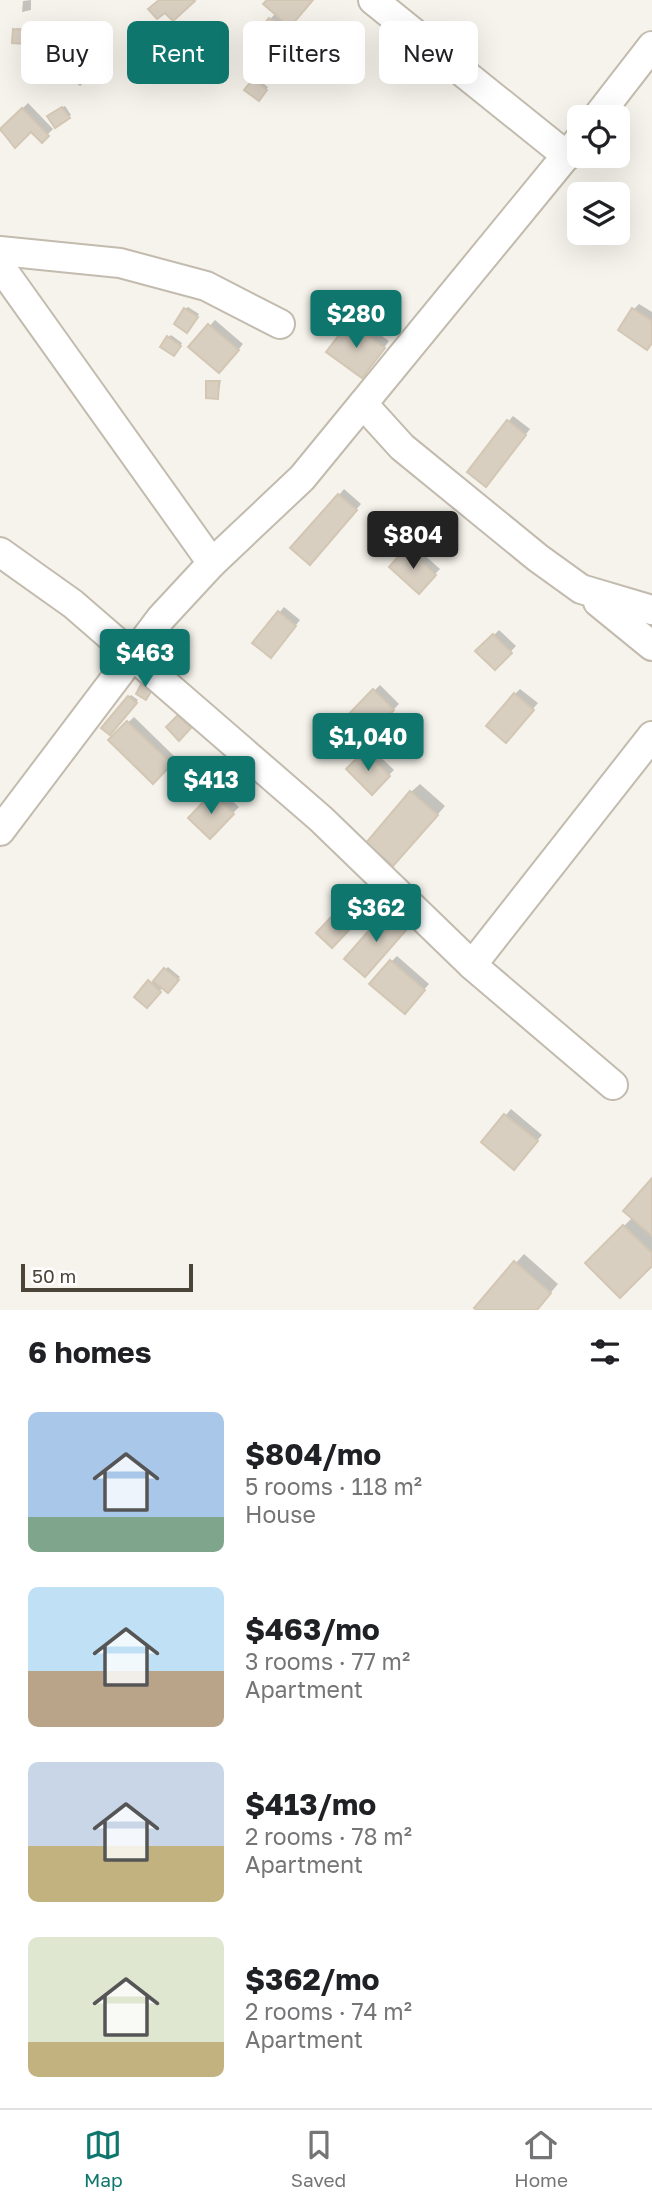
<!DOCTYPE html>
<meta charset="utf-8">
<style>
:root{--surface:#fff;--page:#f2f2f2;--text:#202124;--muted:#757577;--line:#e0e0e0;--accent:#0f766e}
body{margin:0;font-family:"Golos Text",sans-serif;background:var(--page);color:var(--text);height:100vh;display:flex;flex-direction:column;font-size:26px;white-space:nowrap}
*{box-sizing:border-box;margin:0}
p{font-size:23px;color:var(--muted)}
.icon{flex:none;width:38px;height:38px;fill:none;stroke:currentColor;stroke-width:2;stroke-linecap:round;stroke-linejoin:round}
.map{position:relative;height:1310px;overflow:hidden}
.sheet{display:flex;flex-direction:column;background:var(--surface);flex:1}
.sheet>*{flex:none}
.top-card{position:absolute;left:21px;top:21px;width:611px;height:63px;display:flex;gap:14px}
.buttons{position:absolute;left:567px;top:105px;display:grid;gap:14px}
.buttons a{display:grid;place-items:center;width:63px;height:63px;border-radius:10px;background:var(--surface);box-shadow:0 7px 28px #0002;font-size:35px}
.scale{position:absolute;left:21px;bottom:18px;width:172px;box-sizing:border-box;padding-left:7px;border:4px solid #4b4439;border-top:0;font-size:19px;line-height:24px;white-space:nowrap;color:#4b4439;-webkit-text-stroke:5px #fff;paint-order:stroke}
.price{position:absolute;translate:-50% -60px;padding:0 16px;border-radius:7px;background:var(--accent);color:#fff;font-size:23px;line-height:46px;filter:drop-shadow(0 2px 4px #0008)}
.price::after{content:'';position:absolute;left:50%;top:42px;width:21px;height:16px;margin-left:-10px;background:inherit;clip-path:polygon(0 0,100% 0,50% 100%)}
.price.selected{background:#222;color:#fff}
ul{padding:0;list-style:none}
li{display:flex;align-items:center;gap:21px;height:175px;padding:0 28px}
li span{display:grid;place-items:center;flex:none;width:196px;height:140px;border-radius:10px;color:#555}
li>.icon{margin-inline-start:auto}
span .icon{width:84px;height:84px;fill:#fffc;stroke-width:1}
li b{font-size:30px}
h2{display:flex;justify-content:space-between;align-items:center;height:84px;padding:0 28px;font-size:30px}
.pill{padding:0 24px;border-radius:10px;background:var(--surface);box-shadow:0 7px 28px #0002;font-size:24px;line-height:63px}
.pill.selected{background:var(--accent);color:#fff}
.menu{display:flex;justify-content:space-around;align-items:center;height:98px;border-top:2px solid var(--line);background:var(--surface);font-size:19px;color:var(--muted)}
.menu a{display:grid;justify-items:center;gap:4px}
.menu .selected{color:var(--accent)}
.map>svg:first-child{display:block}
.shadow{fill:#0003}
.building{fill:#d8cfc1;stroke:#d3c7b4;stroke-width:2}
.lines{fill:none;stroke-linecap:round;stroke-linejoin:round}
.minor-casing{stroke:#c2bbae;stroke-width:32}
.minor{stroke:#fff;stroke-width:28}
</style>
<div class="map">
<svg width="652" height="1310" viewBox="0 0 652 1310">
<rect width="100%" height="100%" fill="#f6f3ec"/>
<g class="shadow">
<polygon points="31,0 31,10 22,12 23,1"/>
<polygon points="269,0 312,0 290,25 298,31 272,66 270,19 276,13"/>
<polygon points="17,28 28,29 25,42 15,30"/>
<polygon points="54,30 67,41 48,64 29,58"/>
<polygon points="83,34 105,53 96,63 91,59 84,67 90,72 80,83 57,63"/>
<polygon points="256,78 268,87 259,99 247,89"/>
<polygon points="28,103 53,129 42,140 31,130 15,145 0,131"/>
<polygon points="65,106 71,115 56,126 52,114"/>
<polygon points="639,304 652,312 652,342 634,309"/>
<polygon points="188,307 199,314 189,329 185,309"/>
<polygon points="356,317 389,341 367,371 329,352"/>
<polygon points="215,320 243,344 225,366 191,347"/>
<polygon points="171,335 182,343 176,352 169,337"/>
<polygon points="211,380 221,380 218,397 208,382"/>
<polygon points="513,416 530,429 491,479 508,422"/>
<polygon points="344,489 361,504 315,557 339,495"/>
<polygon points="412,544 440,569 419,591 391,566"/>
<polygon points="284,607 300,620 276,650 279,613"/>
<polygon points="499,630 516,646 495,668 478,651"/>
<polygon points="380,685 399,704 365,738 346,719"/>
<polygon points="520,689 538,703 511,735 515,694"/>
<polygon points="131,695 138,700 110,733 103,728"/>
<polygon points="182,714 192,725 179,738 168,727"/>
<polygon points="134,717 176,758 153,782 110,740"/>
<polygon points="370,747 394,770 372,792 349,769"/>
<polygon points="420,784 445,806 402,856 411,792"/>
<polygon points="219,789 239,807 210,837 190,818"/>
<polygon points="343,907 356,921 332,946 318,933"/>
<polygon points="393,907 411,923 370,970 388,912"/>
<polygon points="397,956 429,984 410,1006 391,962"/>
<polygon points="168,967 180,977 168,991 163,987 147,1006 136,997"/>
<polygon points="511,1109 542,1135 519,1162 483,1142"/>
<polygon points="652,1181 652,1264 587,1263 633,1217"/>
<polygon points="524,1254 558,1284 536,1310 479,1310 476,1307"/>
</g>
<g class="building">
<polygon points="159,0 194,0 195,1 173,21 165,13 157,19 148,9"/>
<polygon points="267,0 313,0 290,27 263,4"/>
<polygon points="269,18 294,37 266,73 256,65 266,52 251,40"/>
<polygon points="13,29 27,31 26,44 12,43"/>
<polygon points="47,35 63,48 42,72 26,58"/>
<polygon points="77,38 101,60 96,65 91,61 80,73 86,79 80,85 55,63"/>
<polygon points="253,79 267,90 259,101 244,90"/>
<polygon points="62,107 70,118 55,128 47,116"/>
<polygon points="22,108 49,136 42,143 31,132 15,148 0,129"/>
<polygon points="184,308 198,317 187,333 174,324"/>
<polygon points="632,308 652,321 652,343 647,350 618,330"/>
<polygon points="349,322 385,348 362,378 326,352"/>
<polygon points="208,324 239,350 219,373 188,347"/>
<polygon points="167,336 181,346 174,356 160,347"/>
<polygon points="206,381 219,381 218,399 206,398"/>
<polygon points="507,420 526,435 486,487 467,472"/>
<polygon points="338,494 357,510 310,565 290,548"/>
<polygon points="406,548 436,575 419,594 389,567"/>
<polygon points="278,611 296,626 271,658 252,643"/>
<polygon points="493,634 512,653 495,670 475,651"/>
<polygon points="144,679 155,685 146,700 136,694"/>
<polygon points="373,689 394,710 365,740 344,719"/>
<polygon points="514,693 534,710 506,743 486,726"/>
<polygon points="128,696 137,703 110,735 101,728"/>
<polygon points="178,715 191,728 179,741 166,727"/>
<polygon points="127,721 172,764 153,784 108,740"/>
<polygon points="364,751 390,776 372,795 346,769"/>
<polygon points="410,791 438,815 393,866 366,843"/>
<polygon points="212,793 234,814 210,839 188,818"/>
<polygon points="386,911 407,929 365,977 344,959"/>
<polygon points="336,912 352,927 332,948 316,933"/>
<polygon points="390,960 425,990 405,1014 369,984"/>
<polygon points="164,968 179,980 168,993 153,981"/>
<polygon points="148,980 161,992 147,1008 134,997"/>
<polygon points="504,1114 538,1141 514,1170 481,1142"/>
<polygon points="652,1178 652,1236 623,1211"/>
<polygon points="623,1225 652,1253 652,1266 620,1298 585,1263"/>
<polygon points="514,1261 551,1293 537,1310 477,1310 474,1308"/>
</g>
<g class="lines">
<defs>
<g id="minor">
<polyline points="373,0 567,156"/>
<polyline points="597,117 652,46"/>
<polyline points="0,251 120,263 206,286 280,324"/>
<polyline points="0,266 212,563"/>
<polyline points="363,404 402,447 538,558 581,589 652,610"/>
<polyline points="0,552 73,604 321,819 472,965 613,1085"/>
<polyline points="598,602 652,646"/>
<polyline points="0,831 161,618 212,563 302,478 579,140"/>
<polyline points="472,965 652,736"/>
</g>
</defs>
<use href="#minor" class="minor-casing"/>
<use href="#minor" class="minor"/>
</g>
</svg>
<div class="buttons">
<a><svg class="icon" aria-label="locate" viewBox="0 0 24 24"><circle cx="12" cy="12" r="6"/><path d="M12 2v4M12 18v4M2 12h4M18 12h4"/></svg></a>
<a><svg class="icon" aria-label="layers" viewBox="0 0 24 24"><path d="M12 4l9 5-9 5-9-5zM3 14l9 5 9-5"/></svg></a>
</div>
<div class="scale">50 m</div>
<b class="price" style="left:356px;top:350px">$280</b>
<b class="price selected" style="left:413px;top:571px">$804</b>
<b class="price" style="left:145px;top:689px">$463</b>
<b class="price" style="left:368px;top:773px">$1,040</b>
<b class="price" style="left:211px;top:816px">$413</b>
<b class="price" style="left:376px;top:944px">$362</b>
<div class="top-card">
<a class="pill">Buy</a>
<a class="pill selected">Rent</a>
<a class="pill">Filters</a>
<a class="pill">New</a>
</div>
</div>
<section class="sheet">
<h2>6 homes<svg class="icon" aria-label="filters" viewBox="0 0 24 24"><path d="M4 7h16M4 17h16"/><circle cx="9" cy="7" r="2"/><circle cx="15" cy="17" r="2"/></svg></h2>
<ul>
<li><span style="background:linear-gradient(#a9c7e8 75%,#7fa58c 0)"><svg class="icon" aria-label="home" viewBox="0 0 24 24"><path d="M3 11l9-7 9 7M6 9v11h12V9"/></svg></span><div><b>$804/mo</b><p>5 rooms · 118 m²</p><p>House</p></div></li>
<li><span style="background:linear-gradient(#bfe0f5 60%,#b9a48a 0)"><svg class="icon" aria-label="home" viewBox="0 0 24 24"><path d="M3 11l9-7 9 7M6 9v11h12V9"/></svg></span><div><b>$463/mo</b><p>3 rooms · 77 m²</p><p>Apartment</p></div></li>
<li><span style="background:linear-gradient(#c9d6e8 60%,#c2b280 0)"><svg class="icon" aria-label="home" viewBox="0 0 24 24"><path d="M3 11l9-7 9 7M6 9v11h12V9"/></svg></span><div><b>$413/mo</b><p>2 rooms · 78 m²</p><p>Apartment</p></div></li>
<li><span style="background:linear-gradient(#dfe7d0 75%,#c2b280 0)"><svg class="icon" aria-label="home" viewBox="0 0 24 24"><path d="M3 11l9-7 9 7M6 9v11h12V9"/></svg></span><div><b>$362/mo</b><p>2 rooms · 74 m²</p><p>Apartment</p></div></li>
</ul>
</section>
<nav class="menu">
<a class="selected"><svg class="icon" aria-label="map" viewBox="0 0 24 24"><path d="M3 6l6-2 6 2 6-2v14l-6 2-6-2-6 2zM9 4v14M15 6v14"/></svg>Map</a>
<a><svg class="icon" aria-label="saved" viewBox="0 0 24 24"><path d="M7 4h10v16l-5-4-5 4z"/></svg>Saved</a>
<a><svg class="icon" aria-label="home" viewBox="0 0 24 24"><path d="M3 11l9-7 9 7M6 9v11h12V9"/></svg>Home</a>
</nav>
